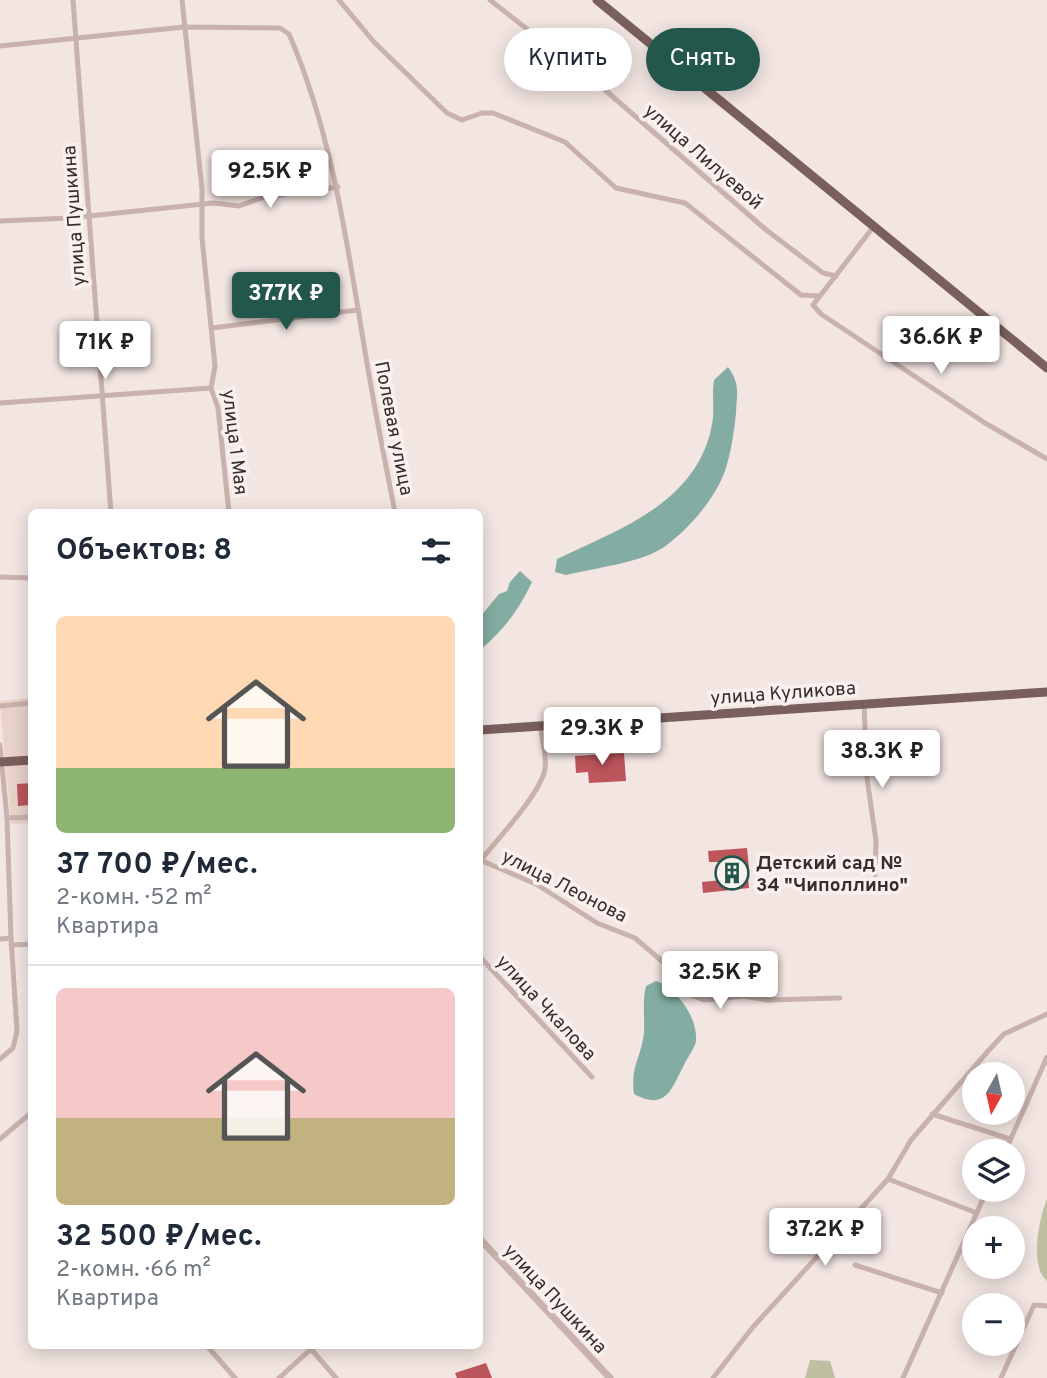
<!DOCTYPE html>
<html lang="ru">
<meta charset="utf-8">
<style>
:root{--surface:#fff;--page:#f6f6f7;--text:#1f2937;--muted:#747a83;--line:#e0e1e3;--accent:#24574b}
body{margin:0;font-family:Overpass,sans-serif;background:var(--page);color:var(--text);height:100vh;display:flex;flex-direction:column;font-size:26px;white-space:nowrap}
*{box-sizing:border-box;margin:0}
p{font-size:23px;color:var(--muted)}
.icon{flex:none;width:38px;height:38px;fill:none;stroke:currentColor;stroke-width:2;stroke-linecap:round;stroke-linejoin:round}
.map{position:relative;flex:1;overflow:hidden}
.sheet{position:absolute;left:28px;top:509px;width:455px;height:840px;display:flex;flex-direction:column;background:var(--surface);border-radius:10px;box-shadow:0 4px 18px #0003}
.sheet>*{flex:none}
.hud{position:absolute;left:504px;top:28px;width:438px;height:63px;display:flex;gap:14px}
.needle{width:46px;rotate:188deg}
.tools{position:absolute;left:962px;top:1062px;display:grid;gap:14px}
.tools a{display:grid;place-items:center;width:63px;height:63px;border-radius:50%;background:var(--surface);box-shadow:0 4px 18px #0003;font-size:35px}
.price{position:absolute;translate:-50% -60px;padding:0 16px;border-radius:7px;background:#fff;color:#222;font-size:23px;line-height:46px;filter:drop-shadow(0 2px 4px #0008)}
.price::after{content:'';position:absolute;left:50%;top:42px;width:21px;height:16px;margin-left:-10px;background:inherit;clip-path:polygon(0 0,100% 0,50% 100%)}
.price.selected{background:var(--accent);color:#fff}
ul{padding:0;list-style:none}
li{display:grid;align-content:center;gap:14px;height:371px;padding:0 28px}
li+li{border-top:2px solid var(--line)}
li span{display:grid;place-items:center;height:217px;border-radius:10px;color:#555}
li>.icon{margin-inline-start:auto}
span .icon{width:126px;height:126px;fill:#fffc;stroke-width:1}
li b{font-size:30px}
h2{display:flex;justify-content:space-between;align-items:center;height:84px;padding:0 28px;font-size:30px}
.pill{padding:0 24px;border-radius:32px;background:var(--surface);box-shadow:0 4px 18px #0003;font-size:24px;line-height:63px}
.pill.selected{background:var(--accent);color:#fff}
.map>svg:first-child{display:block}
.green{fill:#bfc0a2}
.plaza{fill:#e8d2ca}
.water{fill:#83ada2}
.building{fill:#bc555c}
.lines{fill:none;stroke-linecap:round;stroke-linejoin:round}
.minor{stroke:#c9b2ae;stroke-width:5}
.tertiary{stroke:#c9b2ae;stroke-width:7}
.primary{stroke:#795f5e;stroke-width:9}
.labels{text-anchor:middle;stroke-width:7;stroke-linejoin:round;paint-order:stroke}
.street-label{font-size:19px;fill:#392c2c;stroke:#f9f1ee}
.poi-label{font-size:19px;font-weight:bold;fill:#392c2c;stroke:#f9f1ee;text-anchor:start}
</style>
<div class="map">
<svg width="1047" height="1378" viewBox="0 0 1047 1378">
<rect width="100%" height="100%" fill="#f2e5e2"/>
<g class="green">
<path d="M1047 1199V1281C1029 1266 1039 1218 1047 1199Z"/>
<polygon points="810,1360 830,1361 835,1378 805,1378"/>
</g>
<polygon class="plaza" points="31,698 31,823 11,824 0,701"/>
<g class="water">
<path d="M728 367C740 384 737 392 736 413 734 432 731 453 725 471 715 499 688 530 664 547 641 563 594 568 566 575L555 572 557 559C622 528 702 501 713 418 714 405 712 393 714 380Z"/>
<path d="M520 571 532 582C519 610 503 631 480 650V617L499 594 507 591 510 582Z"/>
<path d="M656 981C676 988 698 1017 696 1041 695 1048 687 1058 684 1065 672 1087 667 1112 634 1094 630 1066 642 1056 644 1032 645 1016 642 1002 646 986Z"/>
</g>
<g class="building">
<polygon points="624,753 626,781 589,783 588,772 576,773 575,756"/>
<polygon points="32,783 32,805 18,806 17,784"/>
<polygon points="747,848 749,868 734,869 735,879 748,877 749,888 703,893 702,882 731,879 729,862 709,862 708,851"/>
<polygon points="486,1363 492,1378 457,1378 455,1373"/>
</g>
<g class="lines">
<g class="minor">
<polyline points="73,0 111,513"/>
<polyline points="182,0 202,189 202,238 215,366 211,388 218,408 229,513"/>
<polyline points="339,0 374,42 447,113 462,120 482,113 493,113 565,142 616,188 685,203 801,295 820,296 874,226"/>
<polyline points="490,0 605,90 765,229 823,273 836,276"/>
<path d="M0 46 184 27 280 28 289 34C331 131 346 236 363 339 372 397 384 455 395 513"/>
<polyline points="0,221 70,218 213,203 239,206 264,197 338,187"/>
<polyline points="819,297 813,305 821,314 985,423 1047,459"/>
<polyline points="212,328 358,310"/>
<polyline points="0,403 211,388"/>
<polyline points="0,577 32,578"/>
<polyline points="864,704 867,778 876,841 875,875"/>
<polyline points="0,706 32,703"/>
<polyline points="0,745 7,818 11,938 17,1031 13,1048 0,1059"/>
<polyline points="7,818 32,817"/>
<polyline points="480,860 536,884 597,923 635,938 677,974 691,995 704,1000 744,996 767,1000 840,998"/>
<path d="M480 861C496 841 541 793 545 769 547 755 542 739 540 726"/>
<polyline points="0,939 11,938"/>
<polyline points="11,945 32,944"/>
<polyline points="480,957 592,1077"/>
<polyline points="932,1114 1010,1139"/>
<polyline points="0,1139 32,1112"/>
<polyline points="1005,1152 1047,1057"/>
<polyline points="888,1179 977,1213"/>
<polyline points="855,1265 942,1293"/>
<polyline points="207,1346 235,1378"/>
<polyline points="279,1378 311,1349 336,1378"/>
<polyline points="713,1378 753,1327 888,1179 911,1140 989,1050 1004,1034 1047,1014"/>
<polyline points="903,1378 987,1190"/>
<polyline points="1001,1378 1034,1305 1047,1306"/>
</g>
<polyline class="tertiary" points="480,1239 610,1378"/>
<g class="primary">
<polyline points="597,0 1047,368"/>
<polyline points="480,730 1047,692"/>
<polyline points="0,762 32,760"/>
</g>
</g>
<defs>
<symbol id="building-ring" viewBox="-11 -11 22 22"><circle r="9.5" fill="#f9f1ee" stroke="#24574b" stroke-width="1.5"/><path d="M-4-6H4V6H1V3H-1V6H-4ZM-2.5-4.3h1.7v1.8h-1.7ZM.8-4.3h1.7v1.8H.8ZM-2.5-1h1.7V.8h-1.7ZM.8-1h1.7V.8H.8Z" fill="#24574b"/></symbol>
</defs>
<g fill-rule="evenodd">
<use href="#building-ring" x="713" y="854" width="38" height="38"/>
</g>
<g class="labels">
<g class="street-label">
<text transform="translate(704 156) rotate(41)" y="7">улица Лилуевой</text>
<text transform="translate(73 216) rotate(-94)" y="7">улица Пушкина</text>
<text transform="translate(395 428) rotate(79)" y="7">Полевая улица</text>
<text transform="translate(236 442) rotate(83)" y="7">улица 1 Мая</text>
<text transform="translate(783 692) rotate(-4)" y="7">улица Куликова</text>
<text transform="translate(565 885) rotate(27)" y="7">улица Леонова</text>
<text transform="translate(547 1007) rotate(47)" y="7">улица Чкалова</text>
<text transform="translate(556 1298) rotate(47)" y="7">улица Пушкина</text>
</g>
<g class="poi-label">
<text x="756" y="869">Детский сад №<tspan x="756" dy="22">34 "Чиполлино"</tspan></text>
</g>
</g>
</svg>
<div class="tools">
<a><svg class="needle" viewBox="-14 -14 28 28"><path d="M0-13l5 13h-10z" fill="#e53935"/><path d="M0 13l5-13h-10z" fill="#747a83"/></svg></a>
<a><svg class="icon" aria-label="layers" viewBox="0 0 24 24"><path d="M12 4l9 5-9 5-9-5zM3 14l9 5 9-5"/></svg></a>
<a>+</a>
<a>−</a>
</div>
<b class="price" style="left:270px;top:210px">92.5K ₽</b>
<b class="price selected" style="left:286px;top:332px">37.7K ₽</b>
<b class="price" style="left:941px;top:376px">36.6K ₽</b>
<b class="price" style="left:105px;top:381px">71K ₽</b>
<b class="price" style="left:602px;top:767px">29.3K ₽</b>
<b class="price" style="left:882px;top:790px">38.3K ₽</b>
<b class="price" style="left:720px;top:1011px">32.5K ₽</b>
<b class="price" style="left:825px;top:1268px">37.2K ₽</b>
<div class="hud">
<a class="pill">Купить</a>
<a class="pill selected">Снять</a>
</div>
<section class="sheet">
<h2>Объектов: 8<svg class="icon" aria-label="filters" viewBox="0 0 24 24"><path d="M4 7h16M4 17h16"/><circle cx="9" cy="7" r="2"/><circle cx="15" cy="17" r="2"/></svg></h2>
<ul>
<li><span style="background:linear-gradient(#ffd9b3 70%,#8fb573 0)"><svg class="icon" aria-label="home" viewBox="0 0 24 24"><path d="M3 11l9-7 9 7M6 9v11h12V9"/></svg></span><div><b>37 700 ₽/мес.</b><p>2-комн. · 52 m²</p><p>Квартира</p></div></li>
<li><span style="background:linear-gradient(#f6c9c9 60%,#c2b280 0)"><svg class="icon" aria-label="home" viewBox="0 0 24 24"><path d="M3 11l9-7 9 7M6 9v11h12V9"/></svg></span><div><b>32 500 ₽/мес.</b><p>2-комн. · 66 m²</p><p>Квартира</p></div></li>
</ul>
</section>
</div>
